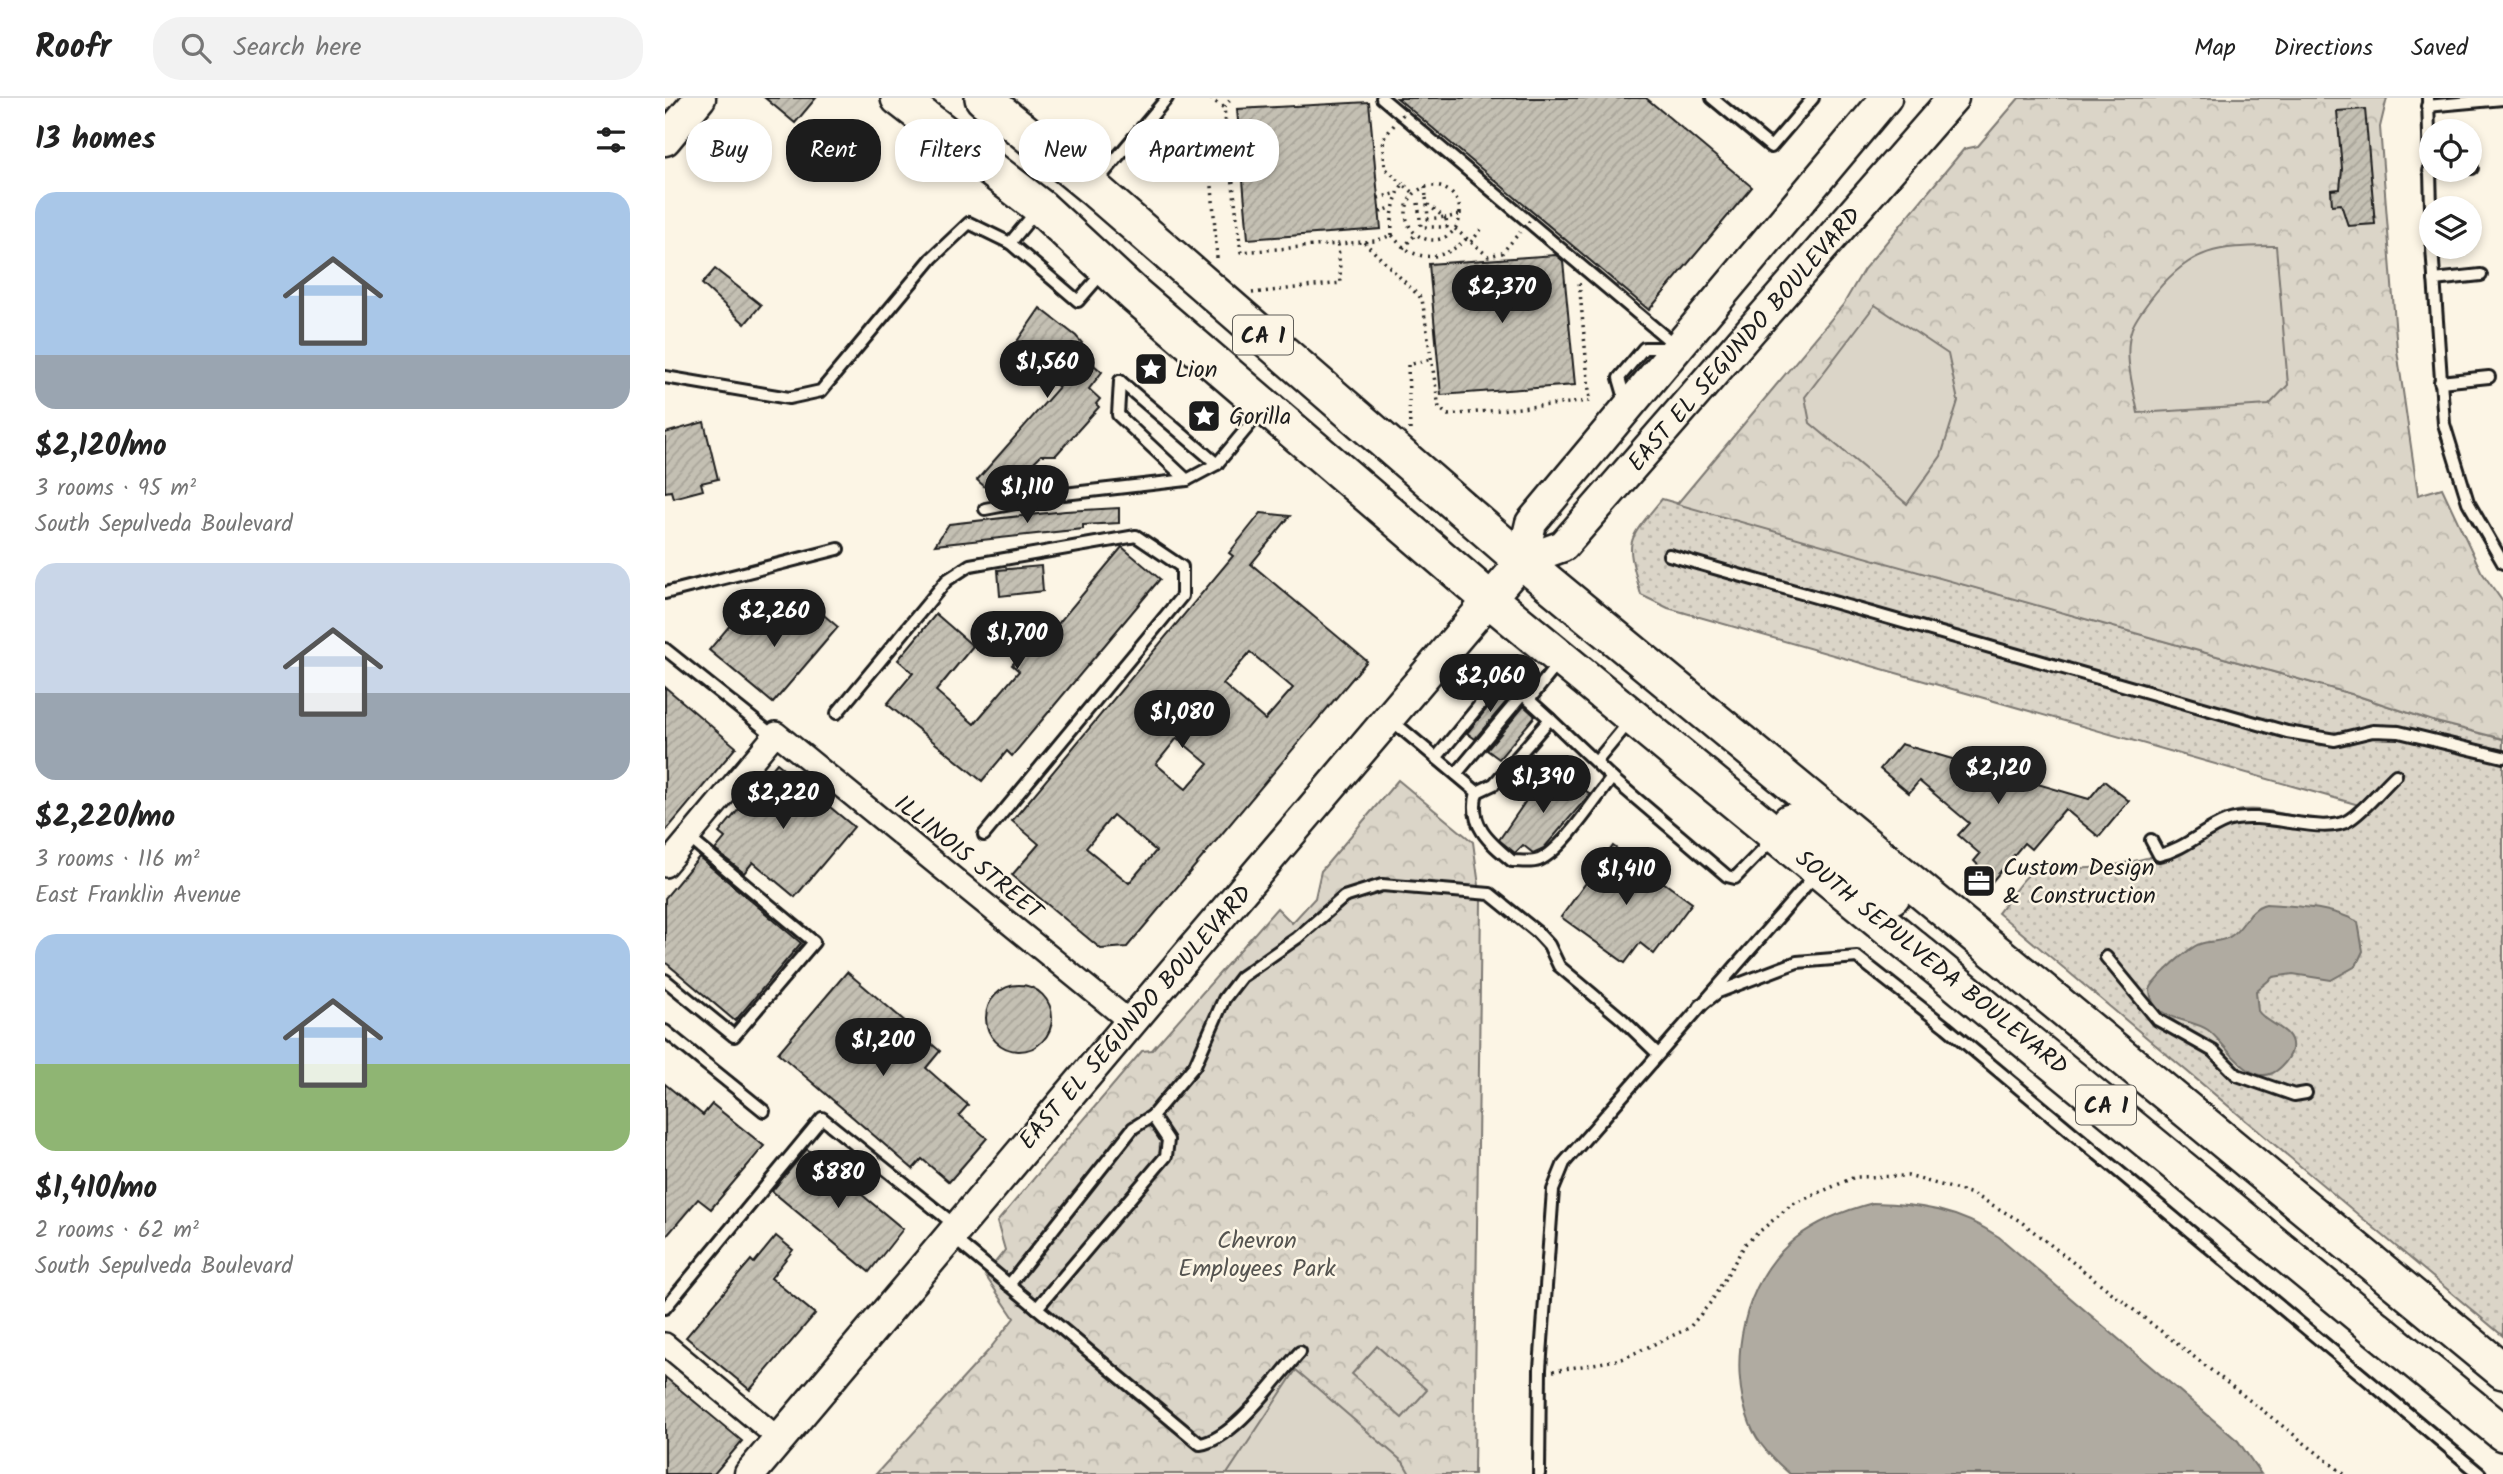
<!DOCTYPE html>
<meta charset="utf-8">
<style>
:root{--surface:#fff;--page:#f2f2f2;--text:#222;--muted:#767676;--line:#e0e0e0;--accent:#1c1c1c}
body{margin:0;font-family:Kalam,sans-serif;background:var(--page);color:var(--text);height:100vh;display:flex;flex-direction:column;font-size:26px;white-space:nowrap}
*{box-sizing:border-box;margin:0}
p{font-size:23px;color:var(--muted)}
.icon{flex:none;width:38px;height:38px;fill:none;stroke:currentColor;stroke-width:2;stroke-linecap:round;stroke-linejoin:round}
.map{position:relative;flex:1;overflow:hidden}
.drawer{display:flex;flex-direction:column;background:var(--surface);width:665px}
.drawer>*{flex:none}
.top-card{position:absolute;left:21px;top:21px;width:665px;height:63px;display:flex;gap:14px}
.controls{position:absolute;left:1754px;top:21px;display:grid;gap:14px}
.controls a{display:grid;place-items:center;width:63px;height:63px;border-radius:50%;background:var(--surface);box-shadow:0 4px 10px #0003;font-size:35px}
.price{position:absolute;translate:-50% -60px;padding:0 16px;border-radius:24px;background:var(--accent);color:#fff;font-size:23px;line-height:46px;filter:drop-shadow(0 2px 4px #0008)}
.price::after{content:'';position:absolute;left:50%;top:42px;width:21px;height:16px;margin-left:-10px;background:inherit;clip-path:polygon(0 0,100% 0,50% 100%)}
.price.selected{background:#222;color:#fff}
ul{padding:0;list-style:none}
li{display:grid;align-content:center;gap:14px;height:371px;padding:0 35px}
li span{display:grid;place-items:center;height:217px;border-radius:21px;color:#555}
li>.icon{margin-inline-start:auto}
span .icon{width:126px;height:126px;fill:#fffc;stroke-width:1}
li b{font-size:30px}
h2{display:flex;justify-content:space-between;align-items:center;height:84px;padding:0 35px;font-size:30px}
.pill{padding:0 24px;border-radius:28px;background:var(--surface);box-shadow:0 4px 10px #0003;font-size:24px;line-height:63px}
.pill.selected{background:var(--accent);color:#fff}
header{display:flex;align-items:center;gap:42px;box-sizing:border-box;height:98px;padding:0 35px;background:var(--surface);border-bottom:2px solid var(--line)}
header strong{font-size:33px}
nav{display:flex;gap:38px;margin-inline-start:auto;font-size:24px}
.search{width:490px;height:63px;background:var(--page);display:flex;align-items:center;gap:18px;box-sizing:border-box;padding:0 24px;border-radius:28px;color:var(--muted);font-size:26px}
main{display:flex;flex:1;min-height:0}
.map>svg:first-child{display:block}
.grass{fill:url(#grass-dots);stroke:#7c7872;stroke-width:2}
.park{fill:url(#park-crowns);stroke:#7c7872;stroke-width:2}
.garden{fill:#dbd5c8;stroke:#7c7872;stroke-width:2}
.water{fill:#b0aba1;stroke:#75726c;stroke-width:2}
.building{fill:url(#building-hatch);stroke:#1c1c1c;stroke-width:2;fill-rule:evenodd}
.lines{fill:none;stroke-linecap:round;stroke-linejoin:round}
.service-casing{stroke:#1c1c1c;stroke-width:16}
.minor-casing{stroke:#1c1c1c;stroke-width:26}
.secondary-casing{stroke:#1c1c1c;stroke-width:35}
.trunk-casing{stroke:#1c1c1c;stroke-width:40}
.path{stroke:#1c1c1c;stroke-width:3.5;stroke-dasharray:2 5;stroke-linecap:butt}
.service{stroke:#fcf5e5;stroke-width:10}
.minor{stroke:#fcf5e5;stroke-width:21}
.secondary{stroke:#fcf5e5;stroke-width:30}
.trunk{stroke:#fcf5e5;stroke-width:35}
.path-bridge{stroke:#1c1c1c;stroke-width:3.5;stroke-dasharray:2 5;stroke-linecap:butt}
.labels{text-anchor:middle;stroke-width:5;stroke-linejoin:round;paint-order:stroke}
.shield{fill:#fcf5e5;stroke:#5f5d58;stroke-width:2}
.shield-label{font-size:23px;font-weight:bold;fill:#1c1c1c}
.street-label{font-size:24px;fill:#1c1c1c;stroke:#fcf5e5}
.poi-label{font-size:24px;fill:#1c1c1c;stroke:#fcf5e5;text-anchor:start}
.park-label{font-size:24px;fill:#555450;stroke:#fcf5e5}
</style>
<header>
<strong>Roofr</strong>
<div class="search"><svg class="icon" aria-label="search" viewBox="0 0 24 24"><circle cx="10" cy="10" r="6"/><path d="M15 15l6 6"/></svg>Search here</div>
<nav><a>Map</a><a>Directions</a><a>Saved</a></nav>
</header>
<main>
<section class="drawer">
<h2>13 homes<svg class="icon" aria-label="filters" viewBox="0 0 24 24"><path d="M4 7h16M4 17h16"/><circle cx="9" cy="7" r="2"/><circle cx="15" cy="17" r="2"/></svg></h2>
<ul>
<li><span style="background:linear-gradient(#a9c7e8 75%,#9aa5b1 0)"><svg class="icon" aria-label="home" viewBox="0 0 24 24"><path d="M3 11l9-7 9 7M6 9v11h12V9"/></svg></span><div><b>$2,120/mo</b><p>3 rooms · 95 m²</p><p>South Sepulveda Boulevard</p></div></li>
<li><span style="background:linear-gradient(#c9d6e8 60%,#9aa5b1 0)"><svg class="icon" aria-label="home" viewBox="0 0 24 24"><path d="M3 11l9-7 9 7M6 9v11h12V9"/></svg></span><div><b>$2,220/mo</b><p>3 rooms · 116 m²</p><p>East Franklin Avenue</p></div></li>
<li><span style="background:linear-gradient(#a9c7e8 60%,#8fb573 0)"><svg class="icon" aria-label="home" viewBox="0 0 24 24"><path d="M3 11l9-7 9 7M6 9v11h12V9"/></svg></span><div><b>$1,410/mo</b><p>2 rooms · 62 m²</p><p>South Sepulveda Boulevard</p></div></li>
</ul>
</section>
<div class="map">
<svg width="1838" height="1376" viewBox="0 0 1838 1376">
<defs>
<pattern id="grass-dots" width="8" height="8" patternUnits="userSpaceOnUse" patternTransform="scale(1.75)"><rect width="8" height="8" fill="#dbd5c8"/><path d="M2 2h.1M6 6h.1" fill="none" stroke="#bbb6ab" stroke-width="1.8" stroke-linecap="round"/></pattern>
<pattern id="park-crowns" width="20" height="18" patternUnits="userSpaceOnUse" patternTransform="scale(1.75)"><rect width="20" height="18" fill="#dbd5c8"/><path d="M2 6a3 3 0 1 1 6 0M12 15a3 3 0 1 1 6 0" fill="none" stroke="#bbb6ab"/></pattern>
<pattern id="building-hatch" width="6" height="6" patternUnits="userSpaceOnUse" patternTransform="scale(1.75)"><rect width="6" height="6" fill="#c4c0b3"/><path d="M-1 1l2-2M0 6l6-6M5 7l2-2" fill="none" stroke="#a8a499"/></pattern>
</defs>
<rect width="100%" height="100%" fill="#fcf5e5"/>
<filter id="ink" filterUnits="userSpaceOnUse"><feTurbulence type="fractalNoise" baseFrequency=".0143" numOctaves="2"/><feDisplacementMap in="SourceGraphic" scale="14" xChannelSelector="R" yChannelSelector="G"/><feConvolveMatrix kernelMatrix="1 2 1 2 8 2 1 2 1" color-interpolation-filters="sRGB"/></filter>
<g filter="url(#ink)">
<path class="grass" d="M997 401 1690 597 1771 624 1838 641V1238L1333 815C1344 802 1357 779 1371 771 1381 765 1393 768 1403 769 1430 773 1456 766 1482 760 1513 752 1537 720 1572 713 1615 704 1659 741 1694 707L1003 510 976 497C961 440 959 447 997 401Z"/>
<g class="park">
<polygon points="1354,0 1722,0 1715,29 1732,252 1753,397 1777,390 1816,473 1838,504 1838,641 1771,624 1690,597 1012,406 1178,207 1199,171 1299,51 1313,48"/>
<polygon points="733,682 808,744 816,802 809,1376 211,1376 323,1253 349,1220 320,1177 340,1152 332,1124 477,953 487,952 612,810 627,825 650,800 656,773"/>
</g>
<g class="garden">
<path d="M1611 148 1623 287 1604 307 1473 315C1468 289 1458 256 1467 230 1472 218 1483 204 1491 194 1529 148 1555 149 1611 148Z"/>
<polygon points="1210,207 1283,256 1293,303 1276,358 1242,406 1145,325 1140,299"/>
<polygon points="712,1248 762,1292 737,1320 687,1276"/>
<polygon points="631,1272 738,1364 745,1376 562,1376"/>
</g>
<g class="water">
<path d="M1601 806C1631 808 1667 809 1693 824L1698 853 1691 868 1666 882 1628 876 1608 879 1591 893 1593 913C1602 927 1630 930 1627 951 1626 957 1621 964 1616 969 1588 997 1561 945 1543 932 1525 919 1486 924 1485 892 1487 883 1524 849 1535 846 1546 842 1556 845 1566 838 1580 829 1583 810 1601 806Z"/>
<path d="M1208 1105C1255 1106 1294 1112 1334 1139L1573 1343 1596 1376H1125C1109 1362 1093 1347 1085 1326 1061 1265 1078 1182 1131 1140 1153 1123 1181 1112 1208 1105Z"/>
</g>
<g class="building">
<polygon points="100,0 151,0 130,25"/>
<polygon points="732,0 981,0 1087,89 984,212"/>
<polygon points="704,4 716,131 583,141 572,11"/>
<polygon points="1700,11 1710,126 1683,128 1676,106 1667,107 1666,92 1675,91 1677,71 1672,13"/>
<polygon points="891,157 898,163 910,287 776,297 764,166"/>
<polygon points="50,171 96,207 80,226 37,186"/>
<polygon points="375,210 411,238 417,245 411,252 437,274 424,291 435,301 431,306 434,309 391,357 376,357 332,400 312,382 394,289 346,252"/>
<polygon points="39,324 53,381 36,385 38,392 8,400 6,393 0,394 0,335"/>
<polygon points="454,410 454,425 418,427 418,431 270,447 284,426 400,413"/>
<path d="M596 415 625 418 586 466 702 563 462 849 436 851 347 777 374 746 347 723 568 458 564 455ZM585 554 628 590 600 622 558 586ZM512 640 543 666 521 691 491 666ZM448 717 491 753 464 785 421 750Z"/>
<polygon points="457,449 495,481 347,658 342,653 317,683 222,606 248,575 233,562 271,516 308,548 271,593 309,626 354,573 347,567 361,551 368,556"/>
<polygon points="376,468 378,493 335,498 333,472"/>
<polygon points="140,501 173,529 108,605 44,552 77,513 108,539"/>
<polygon points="0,589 71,649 0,734"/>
<polygon points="841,592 847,597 810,641 802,635 836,593"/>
<polygon points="859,608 870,618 834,661 822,652"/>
<polygon points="1236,646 1424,701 1439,683 1464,703 1434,739 1400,711 1366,751 1359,745 1316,797 1300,783 1313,767 1309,763 1315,756 1293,737 1304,725 1254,683 1244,695 1215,671"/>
<polygon points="112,665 189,729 130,799 88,764 79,775 50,752 60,740 54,735"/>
<polygon points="886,678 901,690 907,682 925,696 879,750 868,755 858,747 850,755 834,742 871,688 879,687"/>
<polygon points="948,748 1027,805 989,856 975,845 960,865 896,819"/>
<polygon points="34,759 136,845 70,923 0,864 0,800"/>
<polygon points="182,874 275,953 261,970 303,1007 294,1017 322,1040 284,1084 257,1061 248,1071 113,955"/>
<circle cx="354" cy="920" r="33"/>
<polygon points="0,986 38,1017 47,1006 99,1048 46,1111 33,1101 0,1140"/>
<polygon points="142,1051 238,1131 204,1174 107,1093"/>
<polygon points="111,1138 128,1152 106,1180 150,1216 85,1292 21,1239 86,1162 89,1165"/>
<polygon points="0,1279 77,1343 49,1376 0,1376"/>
</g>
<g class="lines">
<defs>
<g id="service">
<polyline points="717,0 1011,248"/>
<polyline points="1047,0 1106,49 1148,0"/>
<polyline points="1763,0 1766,110"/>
<polyline points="1762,8 1838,1"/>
<polyline points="1804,70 1807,70"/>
<polyline points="1764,73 1782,72"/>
<polyline points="429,87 502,0"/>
<polyline points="373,111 345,145 413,203 439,173"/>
<polyline points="1767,149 1779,326 1803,404 1838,465"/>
<polyline points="1769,182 1816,177"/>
<polyline points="0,279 124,300 156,293 267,160 304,125 345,145"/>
<polyline points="455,283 453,317 522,382"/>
<polyline points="455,283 552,366"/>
<polyline points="1775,284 1824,279"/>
<polyline points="961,304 954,280 979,250 1008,250"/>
<polyline points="320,411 399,396 522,382 552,366 597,312"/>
<polyline points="1004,457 1622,634 1670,642 1708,633 1734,634 1838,659"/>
<polyline points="0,495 173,451"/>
<polyline points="0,551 109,638"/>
<polyline points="864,602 895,563"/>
<polyline points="172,615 282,482 305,467 471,438 517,469 517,498 319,737"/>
<polyline points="725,621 812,694 829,686 885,621 947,680 1062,778 1070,780 1108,741"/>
<polyline points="771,660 832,586 843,583 885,621"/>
<polyline points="931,664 965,623"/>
<polyline points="791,676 858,596"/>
<path d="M812 694C803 727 824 744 847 763 855 763 866 765 874 762 898 752 930 701 947 680"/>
<path d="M1486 742 1494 757C1520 751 1538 732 1562 723 1599 711 1658 739 1684 722 1701 711 1716 691 1731 677"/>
<polyline points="1441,859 1493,922 1548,953 1572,977 1629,997 1641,995"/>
<polyline points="0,882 69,938 149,844 24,740"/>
<polyline points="1035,908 1053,894 1132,864 1192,859 1281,929 1815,1376"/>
<polyline points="0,933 99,1013"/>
<path d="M287 1139 535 1346C570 1341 611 1280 635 1254"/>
<polyline points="344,1187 468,1030 487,1018 530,967 559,901 576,879 632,840 679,799 717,787 825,796 872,834 884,847 894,868 957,921 993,956"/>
<polyline points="0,1210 157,1020 290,1127"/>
<polyline points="372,1210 501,1058 503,1042 487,1018"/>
<polyline points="874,1376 875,1271 888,1092 899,1065 1151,776"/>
</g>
<g id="minor">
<polyline points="0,768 111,635 464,923"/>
<polyline points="0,1246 114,1341"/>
</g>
<g id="secondary">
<polyline points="0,42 35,0"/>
<polyline points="857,463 898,448 1288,0"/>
<path d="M85 1376C341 1070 599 767 857 463L866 425 1221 0"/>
</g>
<g id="trunk">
<polyline points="234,0 375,109 470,197 824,501 1838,1335"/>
<polyline points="318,0 428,90 857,463 1838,1273"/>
<polyline points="1125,724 1171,754 1227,798"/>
</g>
</defs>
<use href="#service" class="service-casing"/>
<use href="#minor" class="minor-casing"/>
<use href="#secondary" class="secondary-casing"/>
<use href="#trunk" class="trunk-casing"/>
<g class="path">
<path d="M545 0 559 10 576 154 710 143 727 137C748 165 777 165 802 140"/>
<polyline points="559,9 567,0"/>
<polyline points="729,27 718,41 720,70 738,86"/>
<circle cx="768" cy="115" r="27"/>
<polyline points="760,89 761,100"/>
<polyline points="713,100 733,95"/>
<polyline points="753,105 756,129 782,129 781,119 763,121 762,106"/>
<polyline points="715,114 728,109"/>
<polyline points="785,119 794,117"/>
<polyline points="790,131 823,158 837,155 855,134"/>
<path d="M727 137C726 119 728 101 738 86L749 95"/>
<polyline points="699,144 757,201 774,310 783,317 925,303 914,183"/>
<polyline points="806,144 818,129"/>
<polyline points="738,150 750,137"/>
<polyline points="552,160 546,74 562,41"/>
<polyline points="587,195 676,185 673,146"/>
<polyline points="745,332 743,267 766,261"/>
<polyline points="888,1273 957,1261 1024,1230 1046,1204 1081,1145 1126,1107 1190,1079 1243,1078 1308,1096 1355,1123 1679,1376"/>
</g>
<use href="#service" class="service"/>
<use href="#minor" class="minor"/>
<use href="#secondary" class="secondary"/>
<use href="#trunk" class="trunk"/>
<g class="path-bridge">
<polyline points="732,23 744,10"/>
<polyline points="761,100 762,106 780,120 785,119"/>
<polyline points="859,130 870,116"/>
</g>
</g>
</g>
<defs>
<symbol id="sight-square" viewBox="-11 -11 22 22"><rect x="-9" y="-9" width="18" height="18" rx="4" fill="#1c1c1c" stroke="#fcf5e5"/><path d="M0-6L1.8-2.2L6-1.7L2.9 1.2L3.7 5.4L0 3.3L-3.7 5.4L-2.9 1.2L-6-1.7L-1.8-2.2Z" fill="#fff"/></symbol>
<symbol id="office-square" viewBox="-11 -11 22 22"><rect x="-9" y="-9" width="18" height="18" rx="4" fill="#1c1c1c" stroke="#fcf5e5"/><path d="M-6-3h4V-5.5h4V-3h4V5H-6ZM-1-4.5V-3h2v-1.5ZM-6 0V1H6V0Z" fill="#fff"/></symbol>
</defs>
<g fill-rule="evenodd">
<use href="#sight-square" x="467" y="252" width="38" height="38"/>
<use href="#sight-square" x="520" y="299" width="38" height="38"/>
<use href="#office-square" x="1295" y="764" width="38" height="38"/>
</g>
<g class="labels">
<g class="shield">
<rect x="568" y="217.5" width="60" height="39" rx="5"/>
<rect x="1411" y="987.5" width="60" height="39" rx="5"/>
</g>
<g class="shield-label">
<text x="598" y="245">CA 1</text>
<text x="1441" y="1015">CA 1</text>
</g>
<g class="street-label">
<text transform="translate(1079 241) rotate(-49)" y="8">EAST EL SEGUNDO BOULEVARD</text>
<text transform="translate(304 759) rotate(39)" y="8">ILLINOIS STREET</text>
<text transform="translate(1267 864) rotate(39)" y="8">SOUTH SEPULVEDA BOULEVARD</text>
<text transform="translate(470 919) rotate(-49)" y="8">EAST EL SEGUNDO BOULEVARD</text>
</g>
<g class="poi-label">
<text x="510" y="279">Lion</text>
<text x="564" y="326">Gorilla</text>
<text x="1338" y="777">Custom Design<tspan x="1338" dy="28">&amp; Construction</tspan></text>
</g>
<g class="park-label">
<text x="592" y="1150">Chevron<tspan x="592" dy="28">Employees Park</tspan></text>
</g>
</g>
</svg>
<div class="controls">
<a><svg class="icon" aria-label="locate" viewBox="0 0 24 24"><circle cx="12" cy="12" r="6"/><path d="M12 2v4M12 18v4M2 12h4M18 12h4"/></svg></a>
<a><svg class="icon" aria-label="layers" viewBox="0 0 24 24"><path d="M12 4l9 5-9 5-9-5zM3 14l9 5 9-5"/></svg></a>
</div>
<b class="price" style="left:837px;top:227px">$2,370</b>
<b class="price" style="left:382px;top:302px">$1,560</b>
<b class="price" style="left:362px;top:427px">$1,110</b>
<b class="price" style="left:109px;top:551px">$2,260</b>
<b class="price" style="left:352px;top:573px">$1,700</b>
<b class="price" style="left:825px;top:616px">$2,060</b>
<b class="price" style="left:517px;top:652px">$1,080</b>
<b class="price selected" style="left:1333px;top:708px">$2,120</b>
<b class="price" style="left:878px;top:717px">$1,390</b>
<b class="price" style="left:118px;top:733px">$2,220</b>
<b class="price" style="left:961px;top:809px">$1,410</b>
<b class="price" style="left:218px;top:980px">$1,200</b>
<b class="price" style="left:173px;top:1112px">$880</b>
<div class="top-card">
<a class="pill">Buy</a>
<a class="pill selected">Rent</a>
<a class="pill">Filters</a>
<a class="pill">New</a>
<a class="pill">Apartment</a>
</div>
</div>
</main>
